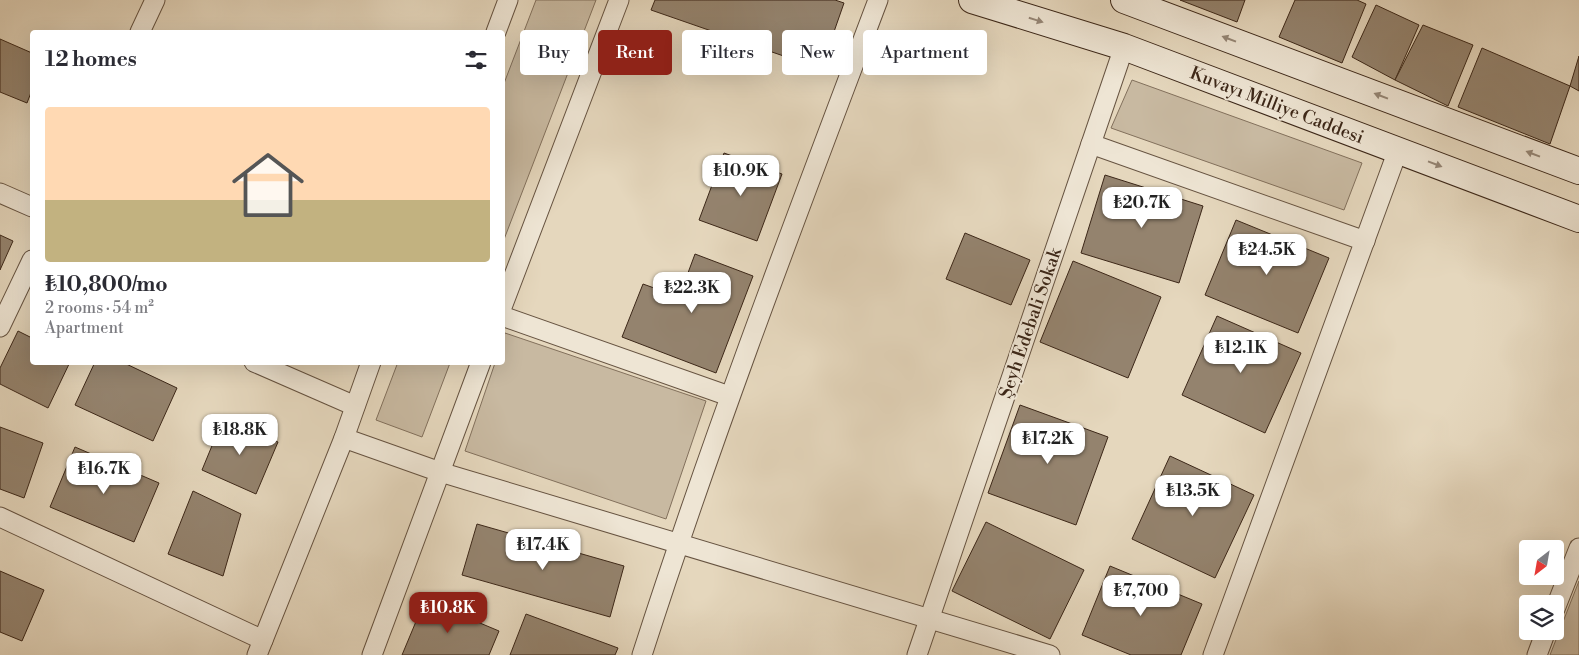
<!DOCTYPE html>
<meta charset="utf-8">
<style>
:root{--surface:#fff;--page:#f7f7f7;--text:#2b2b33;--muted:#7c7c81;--accent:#8f2418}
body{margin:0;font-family:"Libre Bodoni",serif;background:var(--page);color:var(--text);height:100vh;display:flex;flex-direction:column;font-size:19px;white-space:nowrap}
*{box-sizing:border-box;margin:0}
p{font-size:16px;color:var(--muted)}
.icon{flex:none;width:28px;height:28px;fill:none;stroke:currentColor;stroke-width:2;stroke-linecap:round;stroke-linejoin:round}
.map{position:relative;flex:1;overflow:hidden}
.panel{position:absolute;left:30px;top:30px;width:475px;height:335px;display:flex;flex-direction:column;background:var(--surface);border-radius:5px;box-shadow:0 5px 20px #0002}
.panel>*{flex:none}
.top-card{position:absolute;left:520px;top:30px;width:475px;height:45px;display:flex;gap:10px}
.needle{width:32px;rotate:211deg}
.controls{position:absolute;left:1519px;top:540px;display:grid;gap:10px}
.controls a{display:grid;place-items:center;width:45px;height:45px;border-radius:5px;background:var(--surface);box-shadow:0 5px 20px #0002;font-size:25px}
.price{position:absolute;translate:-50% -42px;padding:0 11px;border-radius:10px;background:#fff;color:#222;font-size:16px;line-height:32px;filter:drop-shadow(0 1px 2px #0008)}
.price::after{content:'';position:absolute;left:50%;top:30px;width:15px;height:11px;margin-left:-8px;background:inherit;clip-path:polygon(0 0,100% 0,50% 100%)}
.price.on{background:var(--accent);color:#fff}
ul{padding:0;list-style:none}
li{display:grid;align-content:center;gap:10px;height:265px;padding:0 15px}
li span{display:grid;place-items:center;height:155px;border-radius:5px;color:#555}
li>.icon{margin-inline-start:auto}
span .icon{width:90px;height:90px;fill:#fffc;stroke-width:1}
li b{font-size:21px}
h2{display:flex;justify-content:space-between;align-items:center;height:60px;padding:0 15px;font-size:21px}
.chip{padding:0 18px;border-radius:5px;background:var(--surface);box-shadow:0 5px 20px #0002;font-size:18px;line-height:45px}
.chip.on{background:var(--accent);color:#fff}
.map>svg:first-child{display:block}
.green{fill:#c8b9a1;stroke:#82705c}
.building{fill:#94836e;stroke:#3c2718}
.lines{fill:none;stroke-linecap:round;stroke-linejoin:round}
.street-casing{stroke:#665341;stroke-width:21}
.secondary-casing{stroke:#3c2718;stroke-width:28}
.street{stroke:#eee5d4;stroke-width:19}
.secondary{stroke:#eee5d4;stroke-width:26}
.oneway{fill:#958676}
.labels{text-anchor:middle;stroke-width:4;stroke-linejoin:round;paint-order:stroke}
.street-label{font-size:18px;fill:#3c2718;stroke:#eee5d4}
</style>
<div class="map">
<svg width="1579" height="655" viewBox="0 0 1579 655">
<rect width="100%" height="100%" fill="#e5d7bd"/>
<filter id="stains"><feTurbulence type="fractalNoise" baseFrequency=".004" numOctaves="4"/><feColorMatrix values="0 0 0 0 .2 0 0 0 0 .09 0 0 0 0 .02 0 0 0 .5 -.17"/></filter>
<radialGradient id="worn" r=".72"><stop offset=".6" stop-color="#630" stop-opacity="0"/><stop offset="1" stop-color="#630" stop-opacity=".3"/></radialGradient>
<g class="green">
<polygon points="536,0 596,0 503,242 503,86"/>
<polygon points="1132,80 1362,163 1344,210 1111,128"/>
<polygon points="505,333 706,401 666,519 465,451 495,363 502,362 503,340"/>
<polygon points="398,362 450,363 422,437 376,420"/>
<polygon points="1579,581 1579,655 1550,655"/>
</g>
<g class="building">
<polygon points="655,0 835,0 844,3 821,69 651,10"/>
<polygon points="1180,0 1245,0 1237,22"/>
<polygon points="1295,0 1357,0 1366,4 1342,63 1279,37"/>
<polygon points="1376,5 1419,25 1395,80 1352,57"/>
<polygon points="1423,25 1473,45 1448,106 1395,80"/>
<polygon points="0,39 32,53 32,90 27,103 0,92"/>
<polygon points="1482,48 1570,86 1550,144 1458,107"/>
<polygon points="1579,56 1579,91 1570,86"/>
<polygon points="724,153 782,174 757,241 699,220"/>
<polygon points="1105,175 1203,206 1179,283 1081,253"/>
<polygon points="1236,220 1329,258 1298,333 1205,295"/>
<polygon points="965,233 1030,260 1011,305 946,279"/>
<polygon points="0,235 13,241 0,270"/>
<polygon points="695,254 753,276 716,373 622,337 643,284 679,297"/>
<polygon points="1073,261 1161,297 1128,378 1040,342"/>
<polygon points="1217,316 1301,353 1265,433 1182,395"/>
<polygon points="18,331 32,338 32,362 70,362 48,408 0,384 0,368"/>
<polygon points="95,362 122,362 177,388 153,441 75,405"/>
<polygon points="1020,405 1108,437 1076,525 988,493"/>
<polygon points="223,419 278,442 256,494 202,470"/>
<polygon points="0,427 43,443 24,498 0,489"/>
<polygon points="75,447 159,483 134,542 50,507"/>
<polygon points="1170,456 1254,495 1215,578 1132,539"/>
<polygon points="193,491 241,514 223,576 168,554"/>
<polygon points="986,522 1084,570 1050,639 952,591"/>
<polygon points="477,524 624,566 610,617 462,575"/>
<polygon points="1110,566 1202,604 1181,655 1131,655 1082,635"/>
<polygon points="0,571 44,590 22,641 0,632"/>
<polygon points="425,600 499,631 489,655 402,655"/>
<polygon points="526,614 618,648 615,655 510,655"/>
</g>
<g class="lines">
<defs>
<g id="street">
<polyline points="140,32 155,0"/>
<polyline points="496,32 508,0"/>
<polyline points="1091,144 1365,241"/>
<polyline points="0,193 32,207"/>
<polyline points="502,307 619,0"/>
<polyline points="502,316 729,396"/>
<polyline points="0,327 32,260"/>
<polyline points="254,362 355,406"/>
<polyline points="344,438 440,472 1050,655"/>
<polyline points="0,517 263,640"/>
<polyline points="1555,609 1579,548"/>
<polyline points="257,655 344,438 371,362"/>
<polyline points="372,655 481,362"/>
<path d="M642 655C713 434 796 217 878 0"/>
<polyline points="917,655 1124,47"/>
<polyline points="1213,655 1398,150"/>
<polyline points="1537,655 1546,631"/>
</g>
<g id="secondary">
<polyline points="972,0 1124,47 1579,219"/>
<polyline points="1124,0 1579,171"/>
</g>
</defs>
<use href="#street" class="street-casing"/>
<use href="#secondary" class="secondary-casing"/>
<use href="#street" class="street"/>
<use href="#secondary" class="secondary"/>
</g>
<defs><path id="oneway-solid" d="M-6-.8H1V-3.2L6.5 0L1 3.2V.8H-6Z" transform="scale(1.25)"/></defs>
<g class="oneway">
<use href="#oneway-solid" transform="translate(1036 20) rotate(17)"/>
<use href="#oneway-solid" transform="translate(1229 39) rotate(-159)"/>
<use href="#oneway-solid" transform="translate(1381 96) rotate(-159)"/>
<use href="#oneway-solid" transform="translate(1533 154) rotate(-159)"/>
<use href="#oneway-solid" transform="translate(1435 164) rotate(21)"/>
</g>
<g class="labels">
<g class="street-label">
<text transform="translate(1277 105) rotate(21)" y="6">Kuvayı Milliye Caddesi</text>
<text transform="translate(1030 323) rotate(-71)" y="6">Şeyh Edebali Sokak</text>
</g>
</g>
<rect width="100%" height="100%" filter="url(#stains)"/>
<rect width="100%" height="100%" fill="url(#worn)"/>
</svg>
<div class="controls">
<a><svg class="needle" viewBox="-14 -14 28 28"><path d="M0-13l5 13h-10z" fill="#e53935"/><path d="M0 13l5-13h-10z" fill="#7c7c81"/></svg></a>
<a><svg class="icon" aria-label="layers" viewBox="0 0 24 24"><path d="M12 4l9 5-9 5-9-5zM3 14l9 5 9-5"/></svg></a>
</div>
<b class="price" style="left:741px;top:197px">₺10.9K</b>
<b class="price" style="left:1142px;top:229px">₺20.7K</b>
<b class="price" style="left:1267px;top:276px">₺24.5K</b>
<b class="price" style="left:692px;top:314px">₺22.3K</b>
<b class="price" style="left:1241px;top:374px">₺12.1K</b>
<b class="price" style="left:240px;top:456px">₺18.8K</b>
<b class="price" style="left:1048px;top:465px">₺17.2K</b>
<b class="price" style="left:104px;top:495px">₺16.7K</b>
<b class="price" style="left:1193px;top:517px">₺13.5K</b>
<b class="price" style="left:543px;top:571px">₺17.4K</b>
<b class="price" style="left:1141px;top:617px">₺7,700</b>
<b class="price on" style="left:448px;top:634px">₺10.8K</b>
<div class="top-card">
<a class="chip">Buy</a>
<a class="chip on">Rent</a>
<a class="chip">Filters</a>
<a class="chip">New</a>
<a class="chip">Apartment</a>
</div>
<section class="panel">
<h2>12 homes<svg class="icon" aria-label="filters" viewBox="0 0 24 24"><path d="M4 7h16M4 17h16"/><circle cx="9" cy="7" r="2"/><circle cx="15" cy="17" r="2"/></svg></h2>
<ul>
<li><span style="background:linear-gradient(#ffd9b3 60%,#c2b280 0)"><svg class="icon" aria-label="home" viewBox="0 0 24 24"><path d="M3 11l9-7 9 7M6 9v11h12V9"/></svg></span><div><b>₺10,800/mo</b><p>2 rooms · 54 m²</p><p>Apartment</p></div></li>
</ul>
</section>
</div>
